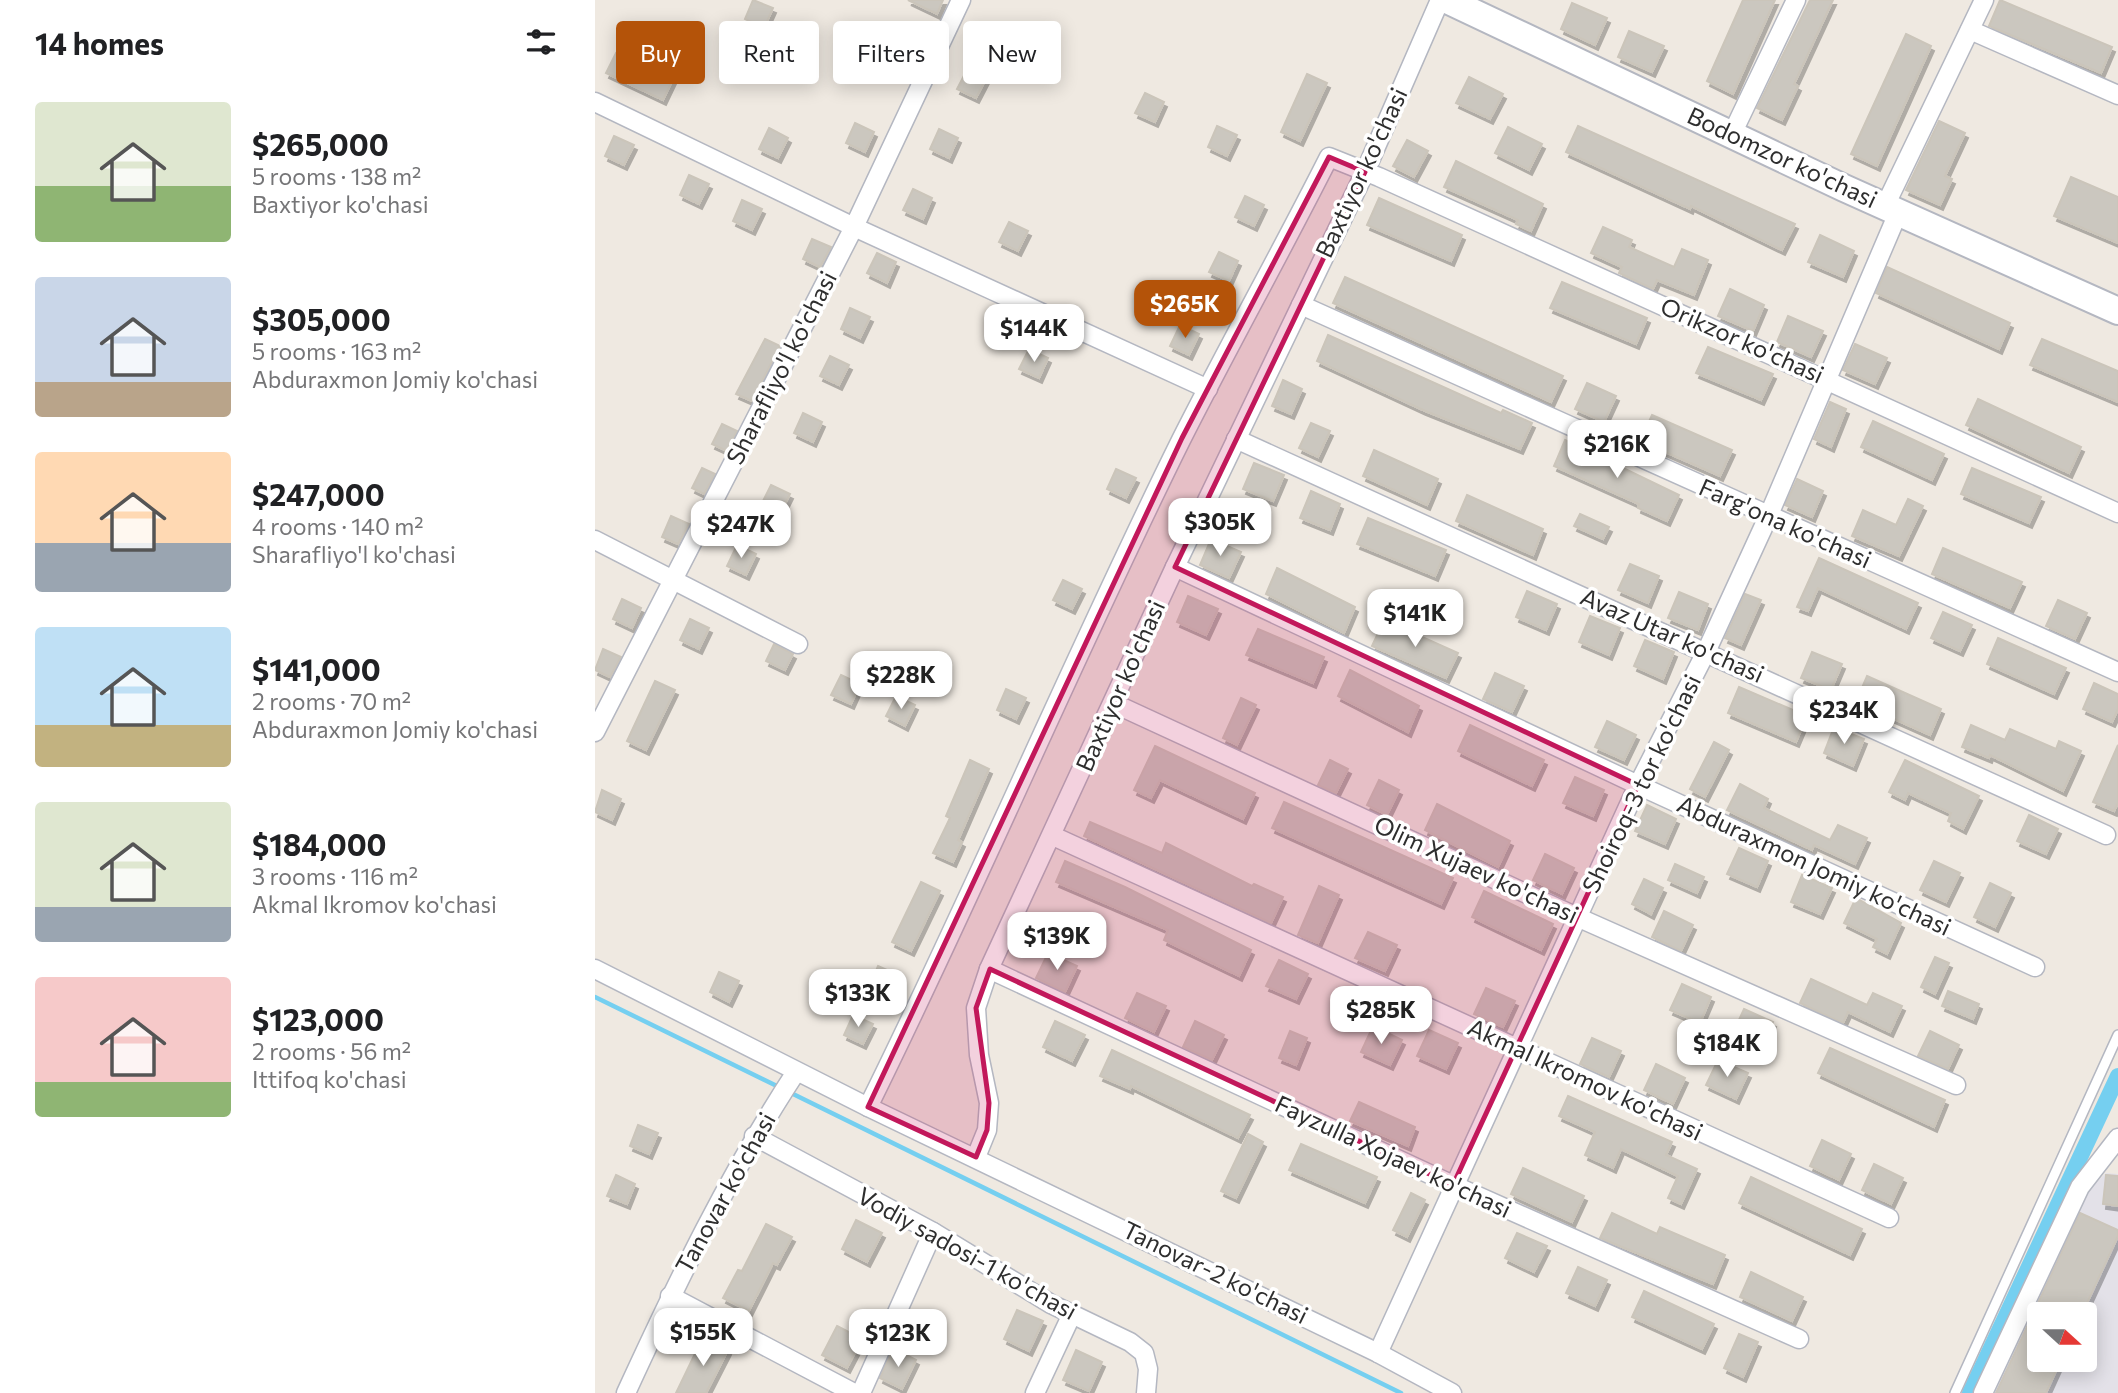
<!DOCTYPE html>
<meta charset="utf-8">
<style>
:root{--surface:#fff;--page:#f6f6f6;--text:#202124;--muted:#757577;--accent:#b45309}
body{margin:0;font-family:Commissioner,sans-serif;background:var(--page);color:var(--text);height:100vh;display:flex;flex-direction:column;font-size:26px;white-space:nowrap}
*{box-sizing:border-box;margin:0}
p{font-size:23px;color:var(--muted)}
.icon{flex:none;width:38px;height:38px;fill:none;stroke:currentColor;stroke-width:2;stroke-linecap:round;stroke-linejoin:round}
.map{position:relative;flex:1;overflow:hidden}
.side{display:flex;flex-direction:column;background:var(--surface);width:595px}
.side>*{flex:none}
.banner{position:absolute;left:21px;top:21px;width:665px;height:63px;display:flex;gap:14px}
.needle{width:46px;rotate:111deg}
.fabs{position:absolute;left:1432px;top:1302px;display:grid;gap:14px}
.fabs a{display:grid;place-items:center;width:70px;height:70px;border-radius:7px;background:var(--surface);box-shadow:0 4px 18px #0003;font-size:35px}
.price{position:absolute;translate:-50% -60px;padding:0 16px;border-radius:14px;background:#fff;color:#222;font-size:23px;line-height:46px;filter:drop-shadow(0 2px 4px #0008)}
.price::after{content:'';position:absolute;left:50%;top:42px;width:21px;height:16px;margin-left:-10px;background:inherit;clip-path:polygon(0 0,100% 0,50% 100%)}
.price.current{background:var(--accent);color:#fff}
ul{padding:0;list-style:none}
li{display:flex;align-items:center;gap:21px;height:175px;padding:0 35px}
li span{display:grid;place-items:center;flex:none;width:196px;height:140px;border-radius:7px;color:#555}
li>.icon{margin-inline-start:auto}
span .icon{width:84px;height:84px;fill:#fffc;stroke-width:1}
li b{font-size:30px}
h2{display:flex;justify-content:space-between;align-items:center;height:84px;padding:0 35px;font-size:30px}
.tag{padding:0 24px;border-radius:7px;background:var(--surface);box-shadow:0 4px 18px #0003;font-size:24px;line-height:63px}
.tag.current{background:var(--accent);color:#fff}
main{display:flex;flex:1;min-height:0}
.map>svg:first-child{display:block}
.industrial{fill:#e3e1e8;fill-rule:evenodd}
.lines{fill:none;stroke-linecap:round;stroke-linejoin:round}
.stream{stroke:#75cff0;stroke-width:4.5}
.canal{stroke:#75cff0;stroke-width:16}
.building{fill:#cbc7bf;stroke:#cbc5ba;stroke-width:2;filter:url(#shadow)}
.lane-casing{stroke:#b4b7c1;stroke-width:12}
.street-casing{stroke:#b4b7c1;stroke-width:21}
.secondary-casing{stroke:#b4b7c1;stroke-width:30}
.lane{stroke:#fff;stroke-width:9}
.street{stroke:#fff;stroke-width:18}
.secondary{stroke:#fff;stroke-width:26}
.marked{fill:#c2185b;fill-opacity:0.2;stroke:#c2185b;stroke-width:5;stroke-linejoin:round}
.labels{text-anchor:middle;stroke-width:7;stroke-linejoin:round;paint-order:stroke}
.street-label{font-size:24px;fill:#2e2e2e;stroke:#fff}
</style>
<main>
<section class="side">
<h2>14 homes<svg class="icon" aria-label="filters" viewBox="0 0 24 24"><path d="M4 7h16M4 17h16"/><circle cx="9" cy="7" r="2"/><circle cx="15" cy="17" r="2"/></svg></h2>
<ul>
<li><span style="background:linear-gradient(#dfe7d0 60%,#8fb573 0)"><svg class="icon" aria-label="home" viewBox="0 0 24 24"><path d="M3 11l9-7 9 7M6 9v11h12V9"/></svg></span><div><b>$265,000</b><p>5 rooms · 138 m²</p><p>Baxtiyor ko'chasi</p></div></li>
<li><span style="background:linear-gradient(#c9d6e8 75%,#b9a48a 0)"><svg class="icon" aria-label="home" viewBox="0 0 24 24"><path d="M3 11l9-7 9 7M6 9v11h12V9"/></svg></span><div><b>$305,000</b><p>5 rooms · 163 m²</p><p>Abduraxmon Jomiy ko'chasi</p></div></li>
<li><span style="background:linear-gradient(#ffd9b3 65%,#9aa5b1 0)"><svg class="icon" aria-label="home" viewBox="0 0 24 24"><path d="M3 11l9-7 9 7M6 9v11h12V9"/></svg></span><div><b>$247,000</b><p>4 rooms · 140 m²</p><p>Sharafliyo'l ko'chasi</p></div></li>
<li><span style="background:linear-gradient(#bfe0f5 70%,#c2b280 0)"><svg class="icon" aria-label="home" viewBox="0 0 24 24"><path d="M3 11l9-7 9 7M6 9v11h12V9"/></svg></span><div><b>$141,000</b><p>2 rooms · 70 m²</p><p>Abduraxmon Jomiy ko'chasi</p></div></li>
<li><span style="background:linear-gradient(#dfe7d0 75%,#9aa5b1 0)"><svg class="icon" aria-label="home" viewBox="0 0 24 24"><path d="M3 11l9-7 9 7M6 9v11h12V9"/></svg></span><div><b>$184,000</b><p>3 rooms · 116 m²</p><p>Akmal Ikromov ko'chasi</p></div></li>
<li><span style="background:linear-gradient(#f6c9c9 75%,#8fb573 0)"><svg class="icon" aria-label="home" viewBox="0 0 24 24"><path d="M3 11l9-7 9 7M6 9v11h12V9"/></svg></span><div><b>$123,000</b><p>2 rooms · 56 m²</p><p>Ittifoq ko'chasi</p></div></li>
</ul>
</section>
<div class="map">
<svg width="1523" height="1393" viewBox="0 0 1523 1393">
<defs>
<filter id="shadow"><feDropShadow dx="3" dy="5" stdDeviation="0" flood-color="#0004"/></filter>
</defs>
<rect width="100%" height="100%" fill="#efe9e1"/>
<path class="industrial" d="M1511 1173 1523 1174V1393H1397L1485 1198ZM1444 1314H1489V1360H1444Z"/>
<g class="lines">
<g class="stream">
<polyline points="0,997 186,1088"/>
<polyline points="194,1092 806,1393"/>
</g>
<polyline class="canal" points="1375,1393 1523,1076"/>
</g>
<g class="building">
<polygon points="158,0 178,8 169,28 150,19"/>
<polygon points="313,0 348,0 342,14"/>
<polygon points="1148,0 1180,0 1138,94 1112,81"/>
<polygon points="1215,0 1238,0 1199,84 1203,86 1187,120 1162,108"/>
<polygon points="1405,0 1517,47 1506,73 1394,26"/>
<polygon points="977,3 1012,18 1000,45 966,29"/>
<polygon points="392,31 411,40 381,98 362,89"/>
<polygon points="1034,31 1069,46 1057,72 1023,57"/>
<polygon points="307,33 326,42 316,62 297,53"/>
<polygon points="1311,34 1336,46 1282,166 1256,154"/>
<polygon points="21,53 78,79 68,100 11,73"/>
<polygon points="712,74 732,83 705,141 686,132"/>
<polygon points="874,77 908,94 895,119 861,103"/>
<polygon points="550,93 569,102 560,122 540,113"/>
<polygon points="1344,121 1370,133 1350,176 1357,179 1345,205 1311,190"/>
<polygon points="260,123 279,132 270,152 251,143"/>
<polygon points="622,126 642,135 632,156 613,147"/>
<polygon points="983,126 1200,224 1187,250 1096,206 1095,209 971,152"/>
<polygon points="913,127 947,144 934,170 900,153"/>
<polygon points="174,128 193,138 183,158 164,149"/>
<polygon points="344,129 363,138 354,158 335,149"/>
<polygon points="19,136 39,145 29,165 10,156"/>
<polygon points="812,140 833,151 819,177 798,166"/>
<polygon points="861,161 948,204 936,231 921,224 923,220 849,187"/>
<polygon points="94,175 114,184 104,204 85,195"/>
<polygon points="1476,177 1523,197 1523,243 1459,216"/>
<polygon points="318,189 337,198 328,219 308,210"/>
<polygon points="650,196 669,205 659,226 640,217"/>
<polygon points="784,198 867,235 856,261 772,225"/>
<polygon points="147,200 167,209 157,230 138,221"/>
<polygon points="414,222 433,231 423,251 404,242"/>
<polygon points="1008,227 1037,240 1034,247 1079,267 1087,249 1113,260 1099,295 1062,280 1058,289 1024,273 1027,267 996,253"/>
<polygon points="1225,235 1259,251 1248,277 1213,262"/>
<polygon points="217,239 236,247 225,267 208,259"/>
<polygon points="624,252 643,261 634,281 614,272"/>
<polygon points="282,253 301,262 292,283 272,273"/>
<polygon points="1292,267 1415,323 1404,349 1281,293"/>
<polygon points="750,277 968,376 956,402 738,303"/>
<polygon points="967,282 1052,318 1041,344 955,308"/>
<polygon points="1135,289 1169,305 1158,331 1123,316"/>
<polygon points="255,308 275,317 265,338 246,329"/>
<polygon points="1193,316 1228,331 1216,357 1182,342"/>
<polygon points="585,325 604,334 594,355 575,346"/>
<polygon points="733,335 906,413 908,410 937,423 925,449 828,410 722,361"/>
<polygon points="170,339 185,346 157,401 141,394"/>
<polygon points="1447,339 1523,371 1523,402 1435,365"/>
<polygon points="1260,344 1292,358 1280,384 1248,370"/>
<polygon points="1113,347 1178,374 1166,400 1101,373"/>
<polygon points="434,349 453,358 444,378 424,369"/>
<polygon points="235,356 254,365 244,385 225,376"/>
<polygon points="688,380 707,389 696,414 677,406"/>
<polygon points="992,383 1021,396 1009,422 980,409"/>
<polygon points="1383,399 1486,447 1474,473 1371,425"/>
<polygon points="1235,402 1251,409 1236,447 1219,439"/>
<polygon points="208,413 227,422 218,442 199,433"/>
<polygon points="1057,415 1137,450 1125,476 1045,441"/>
<polygon points="1278,421 1349,454 1337,480 1266,447"/>
<polygon points="716,423 735,431 723,457 704,448"/>
<polygon points="127,424 142,431 132,451 117,444"/>
<polygon points="970,440 1084,495 1072,521 1043,508 1044,504 959,466"/>
<polygon points="779,450 843,479 832,505 768,476"/>
<polygon points="659,463 689,475 678,501 648,489"/>
<polygon points="107,468 120,474 109,494 97,488"/>
<polygon points="1377,468 1446,497 1434,523 1366,494"/>
<polygon points="521,469 541,478 531,498 512,489"/>
<polygon points="1202,479 1228,491 1217,517 1190,505"/>
<polygon points="176,485 195,494 185,514 166,505"/>
<polygon points="716,491 745,504 735,530 705,518"/>
<polygon points="872,495 948,529 938,555 861,521"/>
<polygon points="1313,499 1328,506 1304,556 1257,536 1268,510 1301,525"/>
<polygon points="985,514 1014,527 1008,539 979,526"/>
<polygon points="76,516 94,524 83,544 67,537"/>
<polygon points="773,518 851,550 840,576 762,544"/>
<polygon points="616,539 646,552 634,578 605,565"/>
<polygon points="142,545 161,554 151,575 132,566"/>
<polygon points="1348,548 1427,582 1415,608 1337,574"/>
<polygon points="1224,558 1323,603 1311,629 1223,588 1213,611 1202,607"/>
<polygon points="1035,564 1064,576 1053,603 1023,590"/>
<polygon points="682,568 760,607 749,633 671,594"/>
<polygon points="468,580 487,589 477,609 458,600"/>
<polygon points="932,591 962,604 951,630 921,617"/>
<polygon points="1084,592 1113,604 1103,630 1073,618"/>
<polygon points="1150,594 1166,600 1146,645 1130,638"/>
<polygon points="593,596 623,609 611,635 582,622"/>
<polygon points="27,599 46,608 37,628 18,619"/>
<polygon points="1463,600 1492,613 1480,639 1451,626"/>
<polygon points="1348,612 1377,625 1365,651 1336,638"/>
<polygon points="995,616 1025,628 1014,655 984,642"/>
<polygon points="95,619 114,628 104,649 85,640"/>
<polygon points="789,620 863,653 851,678 777,646"/>
<polygon points="663,629 729,657 718,683 651,655"/>
<polygon points="1403,638 1471,668 1459,694 1392,664"/>
<polygon points="1050,640 1079,652 1068,679 1039,666"/>
<polygon points="179,644 198,654 190,670 171,661"/>
<polygon points="8,649 26,657 15,677 0,670"/>
<polygon points="1217,652 1247,664 1236,690 1206,678"/>
<polygon points="755,670 824,706 813,732 743,696"/>
<polygon points="900,673 929,686 917,712 888,699"/>
<polygon points="246,675 265,684 256,704 236,695"/>
<polygon points="1272,676 1346,709 1335,735 1261,702"/>
<polygon points="60,681 80,690 51,750 32,741"/>
<polygon points="1499,683 1523,694 1523,709 1517,722 1488,709"/>
<polygon points="1144,687 1212,716 1201,742 1133,713"/>
<polygon points="411,689 431,698 421,719 402,710"/>
<polygon points="301,696 320,705 310,726 291,716"/>
<polygon points="646,698 661,705 642,745 628,738"/>
<polygon points="1012,721 1041,735 1029,760 1000,747"/>
<polygon points="875,725 949,760 937,786 863,751"/>
<polygon points="1376,725 1410,740 1415,729 1461,749 1464,741 1486,751 1468,791 1395,755 1394,758 1367,747"/>
<polygon points="1239,727 1269,739 1258,766 1229,753"/>
<polygon points="1119,742 1134,750 1110,797 1095,789"/>
<polygon points="1523,745 1523,803 1519,811 1498,802"/>
<polygon points="560,746 660,793 648,819 565,780 556,798 539,790"/>
<polygon points="375,760 394,769 363,840 367,842 358,862 338,853 355,818 351,816"/>
<polygon points="735,760 753,769 741,793 723,785"/>
<polygon points="1310,760 1384,796 1368,829 1353,821 1356,813 1313,793 1310,800 1294,792"/>
<polygon points="980,777 1009,790 998,816 968,803"/>
<polygon points="784,780 804,790 792,815 772,805"/>
<polygon points="1145,784 1173,799 1169,808 1235,840 1243,825 1272,838 1260,864 1219,845 1217,850 1132,810"/>
<polygon points="7,790 26,799 17,820 0,812"/>
<polygon points="689,802 858,878 846,904 677,828"/>
<polygon points="842,804 915,841 903,867 830,830"/>
<polygon points="1052,805 1081,819 1070,844 1040,831"/>
<polygon points="1434,815 1463,829 1451,854 1422,841"/>
<polygon points="495,822 567,853 571,843 657,886 659,884 688,897 676,923 489,836"/>
<polygon points="1144,848 1173,861 1162,887 1132,874"/>
<polygon points="950,854 979,868 967,894 938,880"/>
<polygon points="470,861 530,887 656,950 644,976 569,940 573,930 461,882"/>
<polygon points="1339,861 1365,873 1351,902 1325,890"/>
<polygon points="1080,864 1109,877 1102,893 1073,880"/>
<polygon points="1207,875 1237,888 1225,914 1196,902"/>
<polygon points="1049,879 1068,888 1056,914 1037,904"/>
<polygon points="326,882 345,891 316,951 297,942"/>
<polygon points="1395,883 1416,893 1400,927 1379,917"/>
<polygon points="724,886 744,895 723,943 703,935"/>
<polygon points="889,891 958,924 946,950 877,917"/>
<polygon points="1261,898 1306,923 1292,954 1278,947 1282,939 1249,923"/>
<polygon points="1069,911 1098,925 1086,951 1057,937"/>
<polygon points="773,932 802,945 790,971 760,958"/>
<polygon points="453,953 482,966 470,992 441,978"/>
<polygon points="1340,957 1354,963 1340,994 1326,987"/>
<polygon points="684,960 713,974 701,999 671,986"/>
<polygon points="283,966 303,975 293,996 274,987"/>
<polygon points="124,972 144,981 134,1002 115,992"/>
<polygon points="1216,979 1272,1005 1278,993 1307,1006 1295,1032 1253,1012 1248,1023 1205,1003"/>
<polygon points="1087,984 1116,997 1105,1023 1075,1010"/>
<polygon points="891,988 920,1001 908,1027 879,1014"/>
<polygon points="1353,991 1384,1004 1378,1019 1347,1006"/>
<polygon points="542,993 571,1006 559,1032 530,1018"/>
<polygon points="1149,1009 1178,1022 1166,1048 1137,1035"/>
<polygon points="258,1015 278,1024 268,1044 249,1035"/>
<polygon points="460,1021 490,1035 477,1061 448,1047"/>
<polygon points="600,1021 629,1035 617,1060 588,1047"/>
<polygon points="778,1026 807,1040 795,1065 766,1052"/>
<polygon points="834,1030 863,1043 851,1069 822,1056"/>
<polygon points="695,1031 712,1038 701,1065 684,1058"/>
<polygon points="1335,1031 1364,1045 1353,1069 1323,1056"/>
<polygon points="997,1038 1026,1051 1014,1077 985,1064"/>
<polygon points="1235,1048 1350,1100 1339,1127 1223,1073"/>
<polygon points="517,1050 655,1115 643,1138 536,1086 535,1089 505,1076"/>
<polygon points="1123,1060 1153,1073 1141,1099 1111,1085"/>
<polygon points="1061,1064 1090,1078 1078,1104 1049,1090"/>
<polygon points="973,1096 1077,1142 1071,1155 1102,1169 1086,1204 1073,1198 1083,1176 1026,1149 1018,1168 990,1155 1000,1132 964,1116"/>
<polygon points="764,1102 820,1127 813,1146 755,1121"/>
<polygon points="43,1125 63,1133 54,1154 35,1146"/>
<polygon points="653,1134 668,1142 641,1198 626,1191"/>
<polygon points="1227,1140 1256,1154 1244,1180 1215,1166"/>
<polygon points="706,1144 782,1177 770,1203 694,1170"/>
<polygon points="1279,1164 1308,1178 1296,1204 1267,1190"/>
<polygon points="928,1168 989,1196 977,1222 916,1194"/>
<polygon points="21,1175 40,1184 32,1204 12,1196"/>
<polygon points="1511,1175 1523,1176 1523,1206 1508,1204"/>
<polygon points="1156,1177 1267,1229 1255,1255 1144,1203"/>
<polygon points="816,1193 830,1200 812,1237 798,1230"/>
<polygon points="1017,1213 1062,1234 1065,1227 1130,1255 1118,1284 1005,1238"/>
<polygon points="1485,1213 1523,1230 1523,1236 1487,1314 1444,1314 1444,1360 1466,1360 1451,1393 1401,1393"/>
<polygon points="261,1220 287,1233 272,1262 247,1249"/>
<polygon points="171,1224 197,1237 182,1265 178,1263 154,1311 128,1298 143,1270 147,1271"/>
<polygon points="922,1233 952,1246 939,1272 910,1258"/>
<polygon points="983,1267 1012,1280 1000,1306 971,1293"/>
<polygon points="1156,1272 1208,1297 1197,1321 1145,1297"/>
<polygon points="1049,1291 1119,1324 1107,1349 1037,1317"/>
<polygon points="422,1310 448,1321 434,1351 409,1339"/>
<polygon points="242,1326 267,1339 252,1368 227,1355"/>
<polygon points="1144,1334 1163,1342 1148,1377 1129,1368"/>
<polygon points="108,1337 133,1350 111,1393 81,1393"/>
<polygon points="298,1348 321,1360 307,1389 285,1378"/>
<polygon points="481,1350 507,1362 494,1391 468,1380"/>
</g>
<g class="lines">
<defs>
<polyline id="lane" points="1360,1393 1523,1035"/>
<g id="street">
<polyline points="1375,30 1523,95"/>
<polyline points="0,102 259,227 613,389"/>
<polyline points="1137,134 1201,0"/>
<polyline points="1290,206 1389,0"/>
<polyline points="706,305 1523,672"/>
<polyline points="641,439 1511,835"/>
<polyline points="0,540 203,644"/>
<polyline points="580,567 1043,785 1440,967"/>
<polyline points="518,703 982,917 1361,1085"/>
<polyline points="0,732 259,227 366,0"/>
<polyline points="458,836 1294,1218"/>
<polyline points="0,969 273,1107 783,1353 857,1393"/>
<polyline points="394,969 858,1185 1204,1339"/>
<path d="M273 1107C382 887 477 660 586 440 634 345 686 252 734 157L784 177 1523 513"/>
<polyline points="159,1136 338,1232 456,1304 535,1342 549,1353 553,1369 551,1393"/>
<polyline points="381,1157 392,1130 394,1103 384,1055 381,1008 394,969 580,567 770,172 845,0"/>
<polyline points="75,1296 259,1393"/>
<polyline points="783,1353 1043,785 1111,652 1173,517 1303,213"/>
<path d="M31 1393C82 1282 134 1174 201 1072"/>
<polyline points="266,1393 338,1232"/>
<polyline points="440,1393 477,1314"/>
<polyline points="1388,1393 1485,1187 1523,1138"/>
</g>
<polyline id="secondary" points="852,0 1249,188 1523,311"/>
</defs>
<use href="#lane" class="lane-casing"/>
<use href="#street" class="street-casing"/>
<use href="#secondary" class="secondary-casing"/>
<use href="#lane" class="lane"/>
<use href="#street" class="street"/>
<use href="#secondary" class="secondary"/>
</g>
<path class="marked" d="M734 157 770 172 580 567 1043 785 858 1185 395 969 381 1008 394 1103 392 1130 381 1157 273 1107 587 438Z"/>
<g class="labels">
<g class="street-label">
<text transform="translate(1187 158) rotate(25)" y="8">Bodomzor ko'chasi</text>
<text transform="translate(767 173) rotate(-65)" y="8">Baxtiyor ko'chasi</text>
<text transform="translate(1147 341) rotate(24)" y="8">Orikzor ko'chasi</text>
<text transform="translate(187 368) rotate(-63)" y="8">Sharafliyo'l ko'chasi</text>
<text transform="translate(1190 524) rotate(24)" y="8">Farg'ona ko'chasi</text>
<text transform="translate(1077 636) rotate(24)" y="8">Avaz Utar ko'chasi</text>
<text transform="translate(526 686) rotate(-66)" y="8">Baxtiyor ko'chasi</text>
<text transform="translate(1047 784) rotate(-64)" y="8">Shoiroq-3 tor ko'chasi</text>
<text transform="translate(1219 866) rotate(25)" y="8">Abduraxmon Jomiy ko'chasi</text>
<text transform="translate(881 870) rotate(25)" y="8">Olim Xujaev ko'chasi</text>
<text transform="translate(990 1080) rotate(25)" y="8">Akmal Ikromov ko'chasi</text>
<text transform="translate(798 1157) rotate(25)" y="8">Fayzulla Xojaev ko'chasi</text>
<text transform="translate(131 1193) rotate(-61)" y="8">Tanovar ko'chasi</text>
<text transform="translate(372 1254) rotate(29)" y="8">Vodiy sadosi-1 ko'chasi</text>
<text transform="translate(620 1273) rotate(26)" y="8">Tanovar-2 ko'chasi</text>
</g>
</g>
</svg>
<div class="fabs">
<a><svg class="needle" viewBox="-14 -14 28 28"><path d="M0-13l5 13h-10z" fill="#e53935"/><path d="M0 13l5-13h-10z" fill="#757577"/></svg></a>
</div>
<b class="price current" style="left:590px;top:340px">$265K</b>
<b class="price" style="left:439px;top:364px">$144K</b>
<b class="price" style="left:1022px;top:480px">$216K</b>
<b class="price" style="left:625px;top:558px">$305K</b>
<b class="price" style="left:146px;top:560px">$247K</b>
<b class="price" style="left:820px;top:649px">$141K</b>
<b class="price" style="left:306px;top:711px">$228K</b>
<b class="price" style="left:1249px;top:746px">$234K</b>
<b class="price" style="left:462px;top:972px">$139K</b>
<b class="price" style="left:263px;top:1029px">$133K</b>
<b class="price" style="left:786px;top:1046px">$285K</b>
<b class="price" style="left:1132px;top:1079px">$184K</b>
<b class="price" style="left:108px;top:1368px">$155K</b>
<b class="price" style="left:303px;top:1369px">$123K</b>
<div class="banner">
<a class="tag current">Buy</a>
<a class="tag">Rent</a>
<a class="tag">Filters</a>
<a class="tag">New</a>
</div>
</div>
</main>
